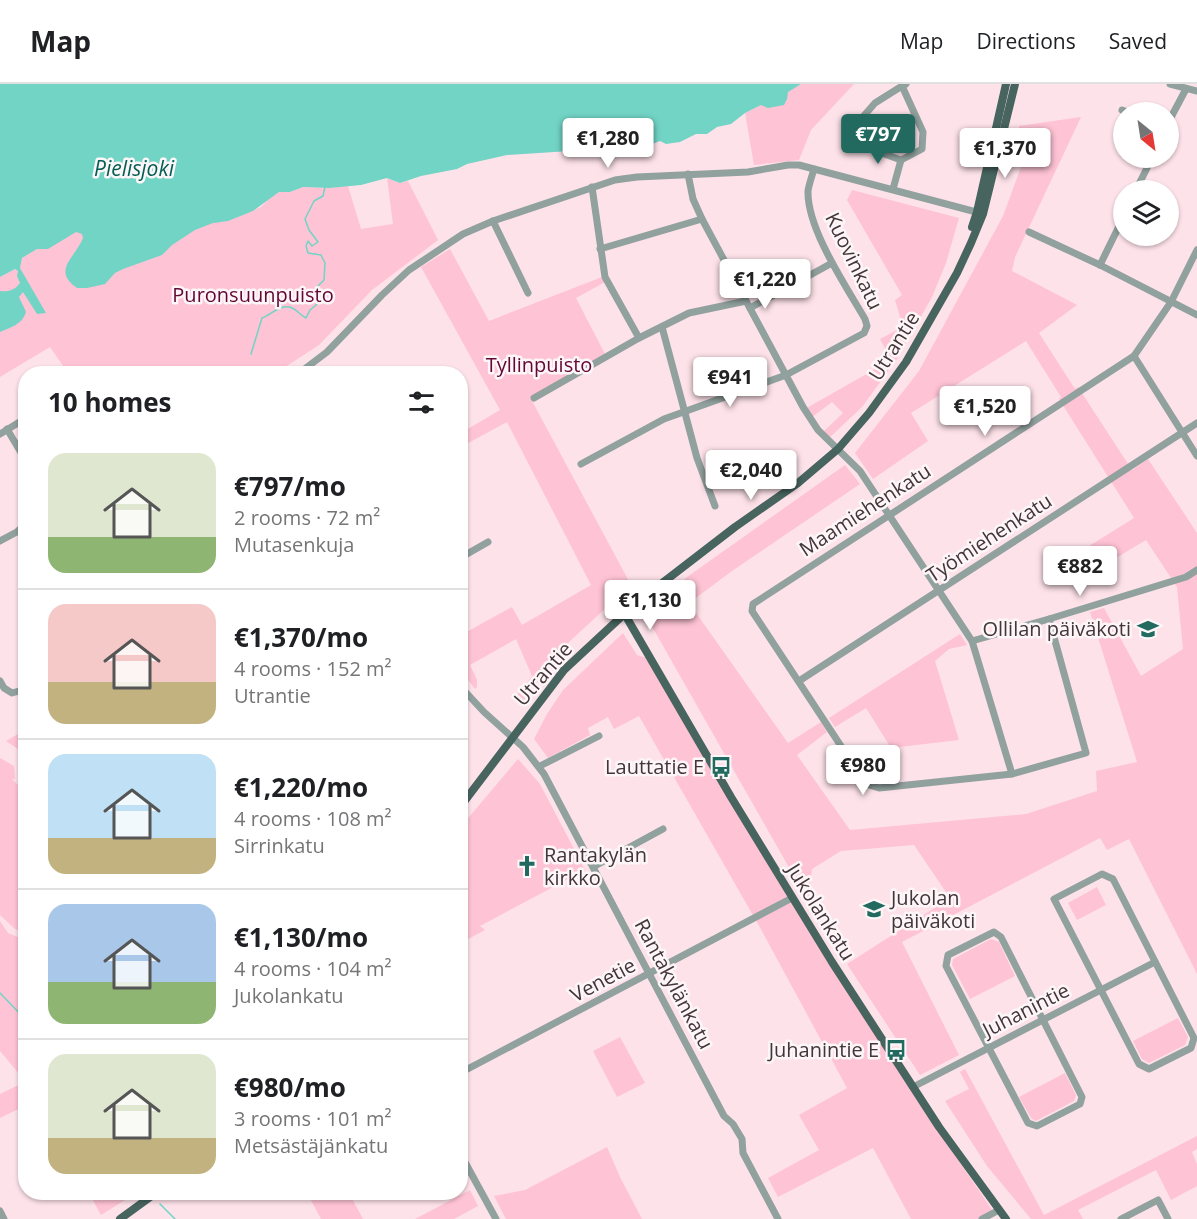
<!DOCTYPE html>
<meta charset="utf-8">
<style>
:root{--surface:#fff;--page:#f6f6f6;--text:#202124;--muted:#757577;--line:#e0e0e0;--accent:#226a60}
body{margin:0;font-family:"Open Sans",sans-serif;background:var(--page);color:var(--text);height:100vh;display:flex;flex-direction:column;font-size:22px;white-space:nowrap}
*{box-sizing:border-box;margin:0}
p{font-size:20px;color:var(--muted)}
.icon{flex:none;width:33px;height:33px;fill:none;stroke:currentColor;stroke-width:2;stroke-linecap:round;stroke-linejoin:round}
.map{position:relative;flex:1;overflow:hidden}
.panel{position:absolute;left:18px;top:282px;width:450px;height:834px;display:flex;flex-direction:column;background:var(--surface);border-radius:24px;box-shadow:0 2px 4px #0004}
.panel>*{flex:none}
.needle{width:39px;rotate:150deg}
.tools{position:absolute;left:1113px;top:18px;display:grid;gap:12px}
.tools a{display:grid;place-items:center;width:66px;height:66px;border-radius:50%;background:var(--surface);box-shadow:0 2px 4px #0004;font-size:30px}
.price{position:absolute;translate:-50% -51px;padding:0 14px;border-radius:6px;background:#fff;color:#222;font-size:20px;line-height:39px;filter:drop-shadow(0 2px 3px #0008)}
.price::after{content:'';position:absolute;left:50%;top:36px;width:18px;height:14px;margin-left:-9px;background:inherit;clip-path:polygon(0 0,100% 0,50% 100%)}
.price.selected{background:var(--accent);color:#fff}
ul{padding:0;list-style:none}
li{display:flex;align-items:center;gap:18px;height:150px;padding:0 30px}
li+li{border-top:2px solid var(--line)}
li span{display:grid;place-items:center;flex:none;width:168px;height:120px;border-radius:18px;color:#555}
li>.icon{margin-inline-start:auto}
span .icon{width:72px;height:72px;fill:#fffc;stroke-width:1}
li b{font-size:26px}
h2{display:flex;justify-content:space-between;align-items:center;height:72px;padding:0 30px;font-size:26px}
header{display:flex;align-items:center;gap:36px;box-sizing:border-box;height:84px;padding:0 30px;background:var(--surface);border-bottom:2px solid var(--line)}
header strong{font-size:28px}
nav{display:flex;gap:33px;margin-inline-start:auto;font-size:21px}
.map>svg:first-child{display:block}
.green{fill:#fec3d5}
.water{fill:#71d4c5}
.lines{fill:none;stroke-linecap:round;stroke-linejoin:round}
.stream{stroke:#71d4c5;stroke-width:1.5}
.minor{stroke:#91a19e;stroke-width:7}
.major{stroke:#47645f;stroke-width:8}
.labels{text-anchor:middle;stroke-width:5;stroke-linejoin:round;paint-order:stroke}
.street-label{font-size:20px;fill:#433539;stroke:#fdf6f8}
.park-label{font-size:20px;fill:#630734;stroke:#fdf6f8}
.poi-label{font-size:20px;fill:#433539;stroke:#fdf6f8;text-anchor:end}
.water-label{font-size:21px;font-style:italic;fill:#035e54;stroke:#fdf6f8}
</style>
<header>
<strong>Map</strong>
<nav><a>Map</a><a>Directions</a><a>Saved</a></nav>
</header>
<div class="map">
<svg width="1197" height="1135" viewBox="0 0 1197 1135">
<rect width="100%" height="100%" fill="#fee2ea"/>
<g class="green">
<polygon points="801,0 854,0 811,46 799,76 754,81 745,29"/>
<polygon points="1081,33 1015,173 1012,187 1077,221 1039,249 1075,305 1078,303 1132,386 1148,375 1197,449 1197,890 1129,755 1107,766 1100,754 902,858 959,971 920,991 847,880 950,814 914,761 841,767 812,785 808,817 646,532 687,493 845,381 860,400 732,487 689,519 788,659 821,638 827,648 797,671 850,746 1026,730 1097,707 1096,687 1137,678 1090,528 1104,524 1141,592 1183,565 1177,503 1146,456 1106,480 1103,474 1083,487 1079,482 1055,497 1049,487 1134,434 1059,315 1061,313 1026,257 911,329 928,357 873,395 855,369 919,287 1003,132 1021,83 1019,42"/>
<path d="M387 94 400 99 408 97 438 156 372 206 319 261 276 289H68L50 263 0 293V193L15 185 18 187C17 202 30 217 37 229H45L20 184 22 174 37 165H47L79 143 228 137 261 123 271 113 279 108H290L303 103 330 104 348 102 361 145 393 140Z"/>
<polygon points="852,106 959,134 946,179 932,213 897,275 862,323 828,355 822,349 843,329 832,318 811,334 805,325 891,276 880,255 903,243 895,216 902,211 847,116"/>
<polygon points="450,165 489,237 602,193 605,198 576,214 606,272 531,315 631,501 570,557 520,621 513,616 532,592 516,555 470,581 477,596 477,603 475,605 461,587 461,551 512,523 522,541 591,501 507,338 461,363 461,349 500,326 421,183"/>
<polygon points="623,549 637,571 647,574 956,1073 993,1127 977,1135 911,1135 873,1064 778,1113 768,1094 819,1066 799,1031 847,1004 758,840 639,632 614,645 608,633 588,644 590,651 548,674 534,655 547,630 563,606"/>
<polygon points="960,550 967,561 949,565 935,577 959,656 891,664 866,624 835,643 829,634"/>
<polygon points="25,646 25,670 6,657"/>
<polygon points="0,674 14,682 15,695 12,695 25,708 25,849 15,845 0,831"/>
<polygon points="518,675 540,700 585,786 480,842 485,846 461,859 461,747 464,739"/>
<polygon points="1097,803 1106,821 1077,836 1068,819"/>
<polygon points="0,837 8,849 25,856 25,997 0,967"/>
<polygon points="991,855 999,858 1015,892 970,915 952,881 953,875"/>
<polygon points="1178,934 1188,953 1185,961 1149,979 1142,975 1133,957"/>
<polygon points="620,953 645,999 617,1013 593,967"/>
<polygon points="965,985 1044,1131 1197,1052 1197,1065 1192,1068 1197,1080 1197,1102 1171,1116 1156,1086 1078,1126 1083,1135 1031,1135 987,1082 945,1017 969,1005 960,988"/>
<polygon points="1065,989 1076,1011 1074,1017 1036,1037 1031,1034 1019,1013"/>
<polygon points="25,998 25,1022 0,1034 0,1010"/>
<polygon points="607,1063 620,1093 642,1135 506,1135 494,1112 525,1106"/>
<polygon points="470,1106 478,1122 454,1135 415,1135"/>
<polygon points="89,1109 136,1109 101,1131"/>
<polygon points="307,1109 349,1109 363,1135 321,1135"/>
</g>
<path class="water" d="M0 0H801L788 8 787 15 784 21 768 24 761 21 745 29 731 40 717 43 707 50H696L680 58 666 60 660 57 647 62 507 71 467 80 457 85 421 92 400 99 387 94 361 101 330 104 303 103 290 108H279L253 127 228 137 213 139 195 146 172 161 162 171 123 185 115 189 105 200 87 204H77C51 186 76 173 83 154L82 150 76 148 48 165H37L22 174 20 184 46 229 37 230 23 208 19 213 26 228C23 240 11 243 0 248V207C9 208 15 206 20 199L17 192 18 187 15 185 0 193Z"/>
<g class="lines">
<g class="stream">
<path d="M251 270 262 234C272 230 283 218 294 225 299 228 300 231 306 234L310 226 322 216 318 202 324 196 325 179 321 171 308 169 306 162 308 157 312 162 318 158 309 146 305 135 314 117 323 112 325 103"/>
<polyline points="0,909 26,936"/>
<polyline points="160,1120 175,1135"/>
</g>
<g class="minor">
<polyline points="1170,0 1197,7"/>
<polyline points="902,2 923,48 922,65 901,76 865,63 848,50 875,19 902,2 906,0"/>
<polyline points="1122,26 1127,28"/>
<polyline points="1168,39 1186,5"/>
<polyline points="688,90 693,115 702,135 803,323 818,346 860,387 972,557 1012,690"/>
<polyline points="592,103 605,193 639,254"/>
<polyline points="893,105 901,76"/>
<polyline points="1136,106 1152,74"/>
<polyline points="493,137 528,209"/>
<polyline points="1029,148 1100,181 1197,231"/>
<polyline points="600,165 702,135"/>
<polyline points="1100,181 1124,132"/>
<polyline points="750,224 832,179"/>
<polyline points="662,243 697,374 715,422"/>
<polyline points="1134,272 1197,372"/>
<polyline points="298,290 327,268 382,211 409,186 463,150 493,137 615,96 637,93 748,88 788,81 799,81 980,129"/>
<polyline points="534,314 639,254 689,229 746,217"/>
<polyline points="7,345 26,377"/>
<polyline points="0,350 26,334"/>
<path d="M581 380 664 335 786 291 864 249 867 242 865 235C846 202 807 145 808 107 809 100 812 92 814 85"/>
<polyline points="19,446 26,460"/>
<polyline points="0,457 26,443"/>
<polyline points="460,474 488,458"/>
<polyline points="1049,535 1086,669 1012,690 879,704 866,700 752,527 753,520 1134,272 1171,218 1197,166"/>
<polyline points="972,557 1049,535 1186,493 1197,486"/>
<polyline points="0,597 4,604 12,609 26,605"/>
<polyline points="799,597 1197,339"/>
<polyline points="460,602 484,628 523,663 544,690 724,1032 733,1040 742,1055 743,1069 778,1135"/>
<polyline points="540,682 599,652"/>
<polyline points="593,783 663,745"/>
<polygon points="1102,790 1113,795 1194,954 1191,964 1149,985 1139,980 1054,815"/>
<polygon points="994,848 1001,853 1082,1013 1080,1020 1037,1042 1028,1039 946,882 948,871"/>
<polyline points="460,989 792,814"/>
<polyline points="913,1003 1155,878"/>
<polyline points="460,1069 496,1135"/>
<polyline points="0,1127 4,1135"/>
<polyline points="982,1135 999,1126"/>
<polyline points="1121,1135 1158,1116 1168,1135"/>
</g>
<g class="major">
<polyline points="972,143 977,128 1006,0"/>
<polyline points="624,529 731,713 832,878 939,1043 1006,1135"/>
<polyline points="460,723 564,586 635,520 735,443 798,399 838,365 869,329 906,278 957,189 971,159 983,130 1015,0"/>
<polyline points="120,1135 157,1108"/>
</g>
</g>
<defs>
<symbol id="school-bare" viewBox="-9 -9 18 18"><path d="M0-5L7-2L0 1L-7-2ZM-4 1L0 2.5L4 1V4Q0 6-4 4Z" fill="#226a60" stroke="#fdf6f8" stroke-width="2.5" paint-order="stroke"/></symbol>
<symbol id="bus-bare" viewBox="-9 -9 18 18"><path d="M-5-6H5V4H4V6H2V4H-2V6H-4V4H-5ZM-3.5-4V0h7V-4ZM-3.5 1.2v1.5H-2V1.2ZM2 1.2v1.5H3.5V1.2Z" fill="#226a60" stroke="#fdf6f8" stroke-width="2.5" paint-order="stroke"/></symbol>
<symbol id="church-bare" viewBox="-9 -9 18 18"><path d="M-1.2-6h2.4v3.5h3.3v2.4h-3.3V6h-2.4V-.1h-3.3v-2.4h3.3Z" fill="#226a60" stroke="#fdf6f8" stroke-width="2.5" paint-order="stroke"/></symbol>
</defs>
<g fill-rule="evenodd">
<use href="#school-bare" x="1133" y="530" width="30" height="30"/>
<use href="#bus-bare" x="706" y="668" width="30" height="30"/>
<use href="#church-bare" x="512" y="767" width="30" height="30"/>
<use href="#school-bare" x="859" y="810" width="30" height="30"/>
<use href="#bus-bare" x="881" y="951" width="30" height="30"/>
</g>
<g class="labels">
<g class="street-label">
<text transform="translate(854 177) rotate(64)" y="7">Kuovinkatu</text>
<text transform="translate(894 262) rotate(-58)" y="7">Utrantie</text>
<text transform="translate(865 426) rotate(-33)" y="7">Maamiehenkatu</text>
<text transform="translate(989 454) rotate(-33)" y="7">Työmiehenkatu</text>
<text transform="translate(543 590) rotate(-49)" y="7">Utrantie</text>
<text transform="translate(821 828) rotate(58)" y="7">Jukolankatu</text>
<text transform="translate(603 896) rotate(-28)" y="7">Venetie</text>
<text transform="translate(674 900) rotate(62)" y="7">Rantakylänkatu</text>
<text transform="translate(1026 926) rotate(-27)" y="7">Juhanintie</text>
</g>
<g class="park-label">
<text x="253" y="218">Puronsuunpuisto</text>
<text x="539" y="288">Tyllinpuisto</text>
</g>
<g class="poi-label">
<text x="1131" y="552">Ollilan päiväkoti</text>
<text x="704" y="690">Lauttatie E</text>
<text x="544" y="778" text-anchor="start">Rantakylän<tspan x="544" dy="23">kirkko</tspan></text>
<text x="891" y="821" text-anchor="start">Jukolan<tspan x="891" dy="23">päiväkoti</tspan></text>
<text x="879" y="973">Juhanintie E</text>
</g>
<g class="water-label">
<text x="134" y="92">Pielisjoki</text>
</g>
</g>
</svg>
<div class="tools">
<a><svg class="needle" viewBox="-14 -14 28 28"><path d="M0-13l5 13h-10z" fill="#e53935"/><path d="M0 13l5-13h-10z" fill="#757577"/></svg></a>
<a><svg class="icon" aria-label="layers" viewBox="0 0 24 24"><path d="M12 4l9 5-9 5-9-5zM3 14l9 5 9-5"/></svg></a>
</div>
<b class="price selected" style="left:878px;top:81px">€797</b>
<b class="price" style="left:608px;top:85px">€1,280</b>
<b class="price" style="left:1005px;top:95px">€1,370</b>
<b class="price" style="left:765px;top:226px">€1,220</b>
<b class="price" style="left:730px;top:324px">€941</b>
<b class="price" style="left:985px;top:353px">€1,520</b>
<b class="price" style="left:751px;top:417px">€2,040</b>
<b class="price" style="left:1080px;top:513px">€882</b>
<b class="price" style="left:650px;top:547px">€1,130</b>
<b class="price" style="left:863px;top:712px">€980</b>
<section class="panel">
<h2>10 homes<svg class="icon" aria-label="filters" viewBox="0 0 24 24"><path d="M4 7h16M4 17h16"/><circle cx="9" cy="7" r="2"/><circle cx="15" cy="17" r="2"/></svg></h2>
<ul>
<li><span style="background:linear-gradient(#dfe7d0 70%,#8fb573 0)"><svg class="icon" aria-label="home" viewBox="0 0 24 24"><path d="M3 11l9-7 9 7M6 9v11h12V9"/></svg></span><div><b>€797/mo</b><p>2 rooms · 72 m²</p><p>Mutasenkuja</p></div></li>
<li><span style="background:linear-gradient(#f6c9c9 65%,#c2b280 0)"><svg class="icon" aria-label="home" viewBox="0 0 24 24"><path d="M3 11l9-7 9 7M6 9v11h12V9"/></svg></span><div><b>€1,370/mo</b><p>4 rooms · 152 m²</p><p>Utrantie</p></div></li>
<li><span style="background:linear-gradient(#bfe0f5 70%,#c2b280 0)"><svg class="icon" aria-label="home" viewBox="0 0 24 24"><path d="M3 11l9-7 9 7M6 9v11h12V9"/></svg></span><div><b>€1,220/mo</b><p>4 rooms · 108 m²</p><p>Sirrinkatu</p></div></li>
<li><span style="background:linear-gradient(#a9c7e8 65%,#8fb573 0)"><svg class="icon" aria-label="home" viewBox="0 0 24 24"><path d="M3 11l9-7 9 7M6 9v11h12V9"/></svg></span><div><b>€1,130/mo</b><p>4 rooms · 104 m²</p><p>Jukolankatu</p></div></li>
<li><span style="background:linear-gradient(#dfe7d0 70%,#c2b280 0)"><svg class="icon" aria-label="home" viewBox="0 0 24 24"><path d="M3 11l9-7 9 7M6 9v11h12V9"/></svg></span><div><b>€980/mo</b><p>3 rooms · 101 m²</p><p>Metsästäjänkatu</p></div></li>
</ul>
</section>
</div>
